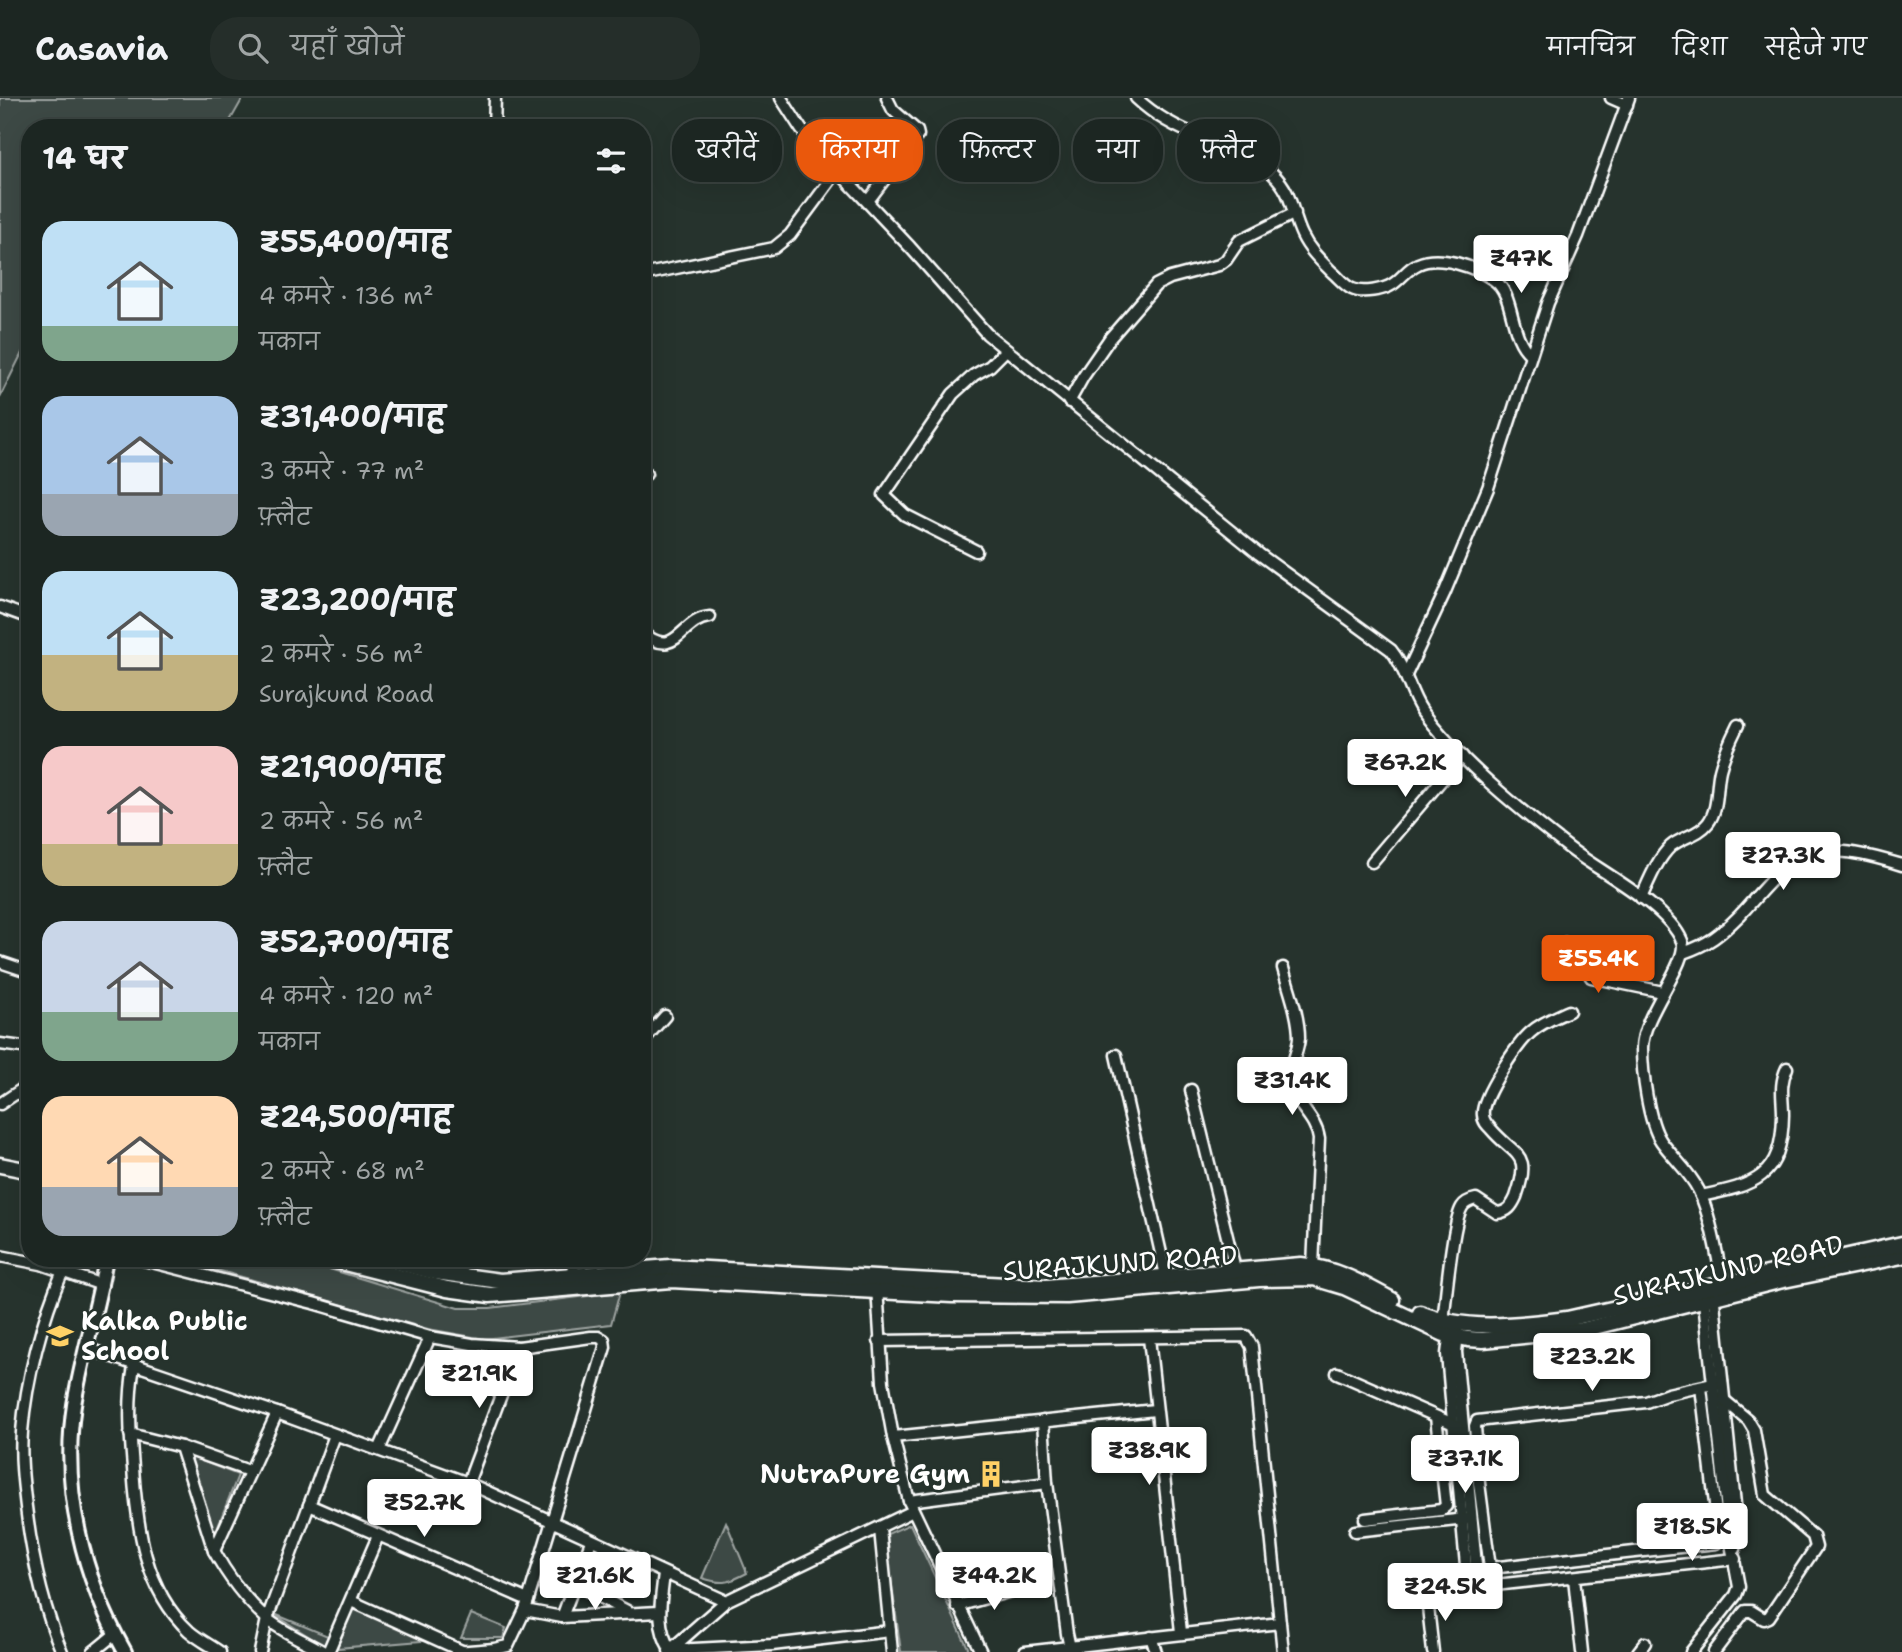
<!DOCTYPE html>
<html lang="hi">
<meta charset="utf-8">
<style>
:root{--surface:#1c2622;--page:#252e2a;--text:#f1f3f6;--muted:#a0a5a5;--line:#3a4340;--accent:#ea580c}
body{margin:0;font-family:"Shantell Sans","Playpen Sans Deva",sans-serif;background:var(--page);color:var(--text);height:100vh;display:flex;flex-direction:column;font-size:26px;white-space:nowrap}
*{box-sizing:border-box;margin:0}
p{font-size:23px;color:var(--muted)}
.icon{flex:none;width:38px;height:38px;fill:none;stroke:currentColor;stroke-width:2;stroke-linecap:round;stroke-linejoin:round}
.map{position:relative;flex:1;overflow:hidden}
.details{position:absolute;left:21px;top:21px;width:630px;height:1148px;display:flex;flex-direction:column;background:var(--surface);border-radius:28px;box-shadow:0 7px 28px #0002,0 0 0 2px var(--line)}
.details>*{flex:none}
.guide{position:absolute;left:672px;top:21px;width:665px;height:63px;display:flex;gap:14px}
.price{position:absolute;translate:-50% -60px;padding:0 16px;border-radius:7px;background:#fff;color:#222;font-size:23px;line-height:46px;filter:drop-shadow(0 2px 4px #0008)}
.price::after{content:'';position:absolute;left:50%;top:42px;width:21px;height:16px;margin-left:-10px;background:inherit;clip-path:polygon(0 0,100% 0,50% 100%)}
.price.on{background:var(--accent);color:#fff}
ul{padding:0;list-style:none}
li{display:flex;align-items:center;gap:21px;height:175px;padding:0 21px}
li span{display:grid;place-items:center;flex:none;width:196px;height:140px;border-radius:21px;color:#555}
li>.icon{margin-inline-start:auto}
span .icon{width:84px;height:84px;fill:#fffc;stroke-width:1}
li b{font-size:30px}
h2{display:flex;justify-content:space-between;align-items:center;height:84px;padding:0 21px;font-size:30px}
.chip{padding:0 24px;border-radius:28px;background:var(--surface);box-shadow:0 7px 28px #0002,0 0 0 2px var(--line);font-size:24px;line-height:63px}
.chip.on{background:var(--accent);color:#fff}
header{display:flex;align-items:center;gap:42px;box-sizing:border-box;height:98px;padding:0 35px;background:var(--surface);border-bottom:2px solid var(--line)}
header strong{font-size:33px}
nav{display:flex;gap:38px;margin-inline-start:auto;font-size:24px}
.search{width:490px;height:63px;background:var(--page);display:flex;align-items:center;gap:18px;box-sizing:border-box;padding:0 24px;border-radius:28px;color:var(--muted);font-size:26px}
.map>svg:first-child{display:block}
.green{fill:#3e4944;stroke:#9ea4a2;stroke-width:2}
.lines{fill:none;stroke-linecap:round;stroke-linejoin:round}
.minor-casing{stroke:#fff;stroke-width:15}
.tertiary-casing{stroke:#fff;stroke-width:18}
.secondary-casing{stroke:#fff;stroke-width:19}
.minor{stroke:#26332d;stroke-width:10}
.tertiary{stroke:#26332d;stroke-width:12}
.secondary{stroke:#26332d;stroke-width:14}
.labels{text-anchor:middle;stroke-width:5;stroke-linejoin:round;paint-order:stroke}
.street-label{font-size:26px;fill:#fff;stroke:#26332d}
.poi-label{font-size:26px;font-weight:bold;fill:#fff;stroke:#26332d;text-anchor:start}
</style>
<header>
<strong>Casavia</strong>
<div class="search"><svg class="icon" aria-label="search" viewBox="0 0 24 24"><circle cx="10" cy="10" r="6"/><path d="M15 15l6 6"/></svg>यहाँ खोजें</div>
<nav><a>मानचित्र</a><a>दिशा</a><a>सहेजे गए</a></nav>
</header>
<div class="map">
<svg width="1902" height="1554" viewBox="0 0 1902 1554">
<rect width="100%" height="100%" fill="#26332d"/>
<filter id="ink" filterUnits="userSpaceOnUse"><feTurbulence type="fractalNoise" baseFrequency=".0143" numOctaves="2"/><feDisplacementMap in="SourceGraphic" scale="14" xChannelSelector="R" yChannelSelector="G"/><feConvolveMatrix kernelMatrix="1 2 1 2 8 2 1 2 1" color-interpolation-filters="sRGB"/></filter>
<g filter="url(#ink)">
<g class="green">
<polygon points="0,0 243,0 226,30 30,30 30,239 0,299"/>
<polygon points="174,1160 293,1160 458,1210 490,1210 620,1194 611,1226 484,1241 428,1231"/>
<polygon points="189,1358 238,1377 212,1443"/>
<path d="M726 1424 747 1475C728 1485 723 1487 702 1480Z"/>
<polygon points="910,1426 970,1554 901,1554 885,1437"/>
<polygon points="353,1510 433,1542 337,1550"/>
<polygon points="272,1515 328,1538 324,1548"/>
<polygon points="471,1516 506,1530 503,1540 461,1540"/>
</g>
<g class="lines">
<defs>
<g id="minor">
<path d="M781 0 801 31 820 54 910 149 987 236 1259 456 1391 552C1406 570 1409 594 1422 613 1459 663 1520 712 1569 750 1600 774 1667 807 1682 843 1690 863 1642 917 1642 950 1642 973 1648 1024 1661 1043 1673 1060 1690 1074 1699 1093 1712 1122 1716 1155 1723 1185"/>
<path d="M1136 0C1155 18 1179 31 1204 40 1234 52 1249 51 1273 76 1293 95 1291 114 1302 137 1309 152 1321 163 1332 174 1338 179 1345 188 1352 191 1362 196 1384 192 1393 186 1402 180 1408 170 1418 166 1439 156 1476 169 1494 182 1515 196 1509 239 1530 256"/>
<polyline points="1611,0 1627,7"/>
<polyline points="494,30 495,0"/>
<polyline points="868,103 918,37 917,33 893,12 887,0"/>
<polyline points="642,177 774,150 790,137 838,72"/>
<polyline points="1069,304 1083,279 1110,240 1156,187 1170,180 1219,167 1226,162 1239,143 1295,115"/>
<polyline points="642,378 646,376"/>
<polyline points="976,453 905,417 884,397 953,296 974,277 990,268 1006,252"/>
<polyline points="0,509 30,520"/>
<path d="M642 534C677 564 680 521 710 519"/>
<polyline points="1406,577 1444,496 1488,390 1548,205 1578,138 1629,0"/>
<polyline points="1372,764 1462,658"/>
<path d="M1641 800C1649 783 1657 761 1671 748 1682 739 1699 737 1708 725 1719 711 1716 689 1720 672 1724 656 1731 641 1738 627"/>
<polyline points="1565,845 1592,851 1588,873 1591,879 1663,894"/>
<path d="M1683 855C1709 846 1720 837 1740 817 1755 801 1770 781 1788 767 1822 743 1866 756 1902 767"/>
<polyline points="0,864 30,874"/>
<path d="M1283 870C1289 892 1299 917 1299 940 1298 956 1287 973 1291 988 1296 1008 1316 1019 1319 1041L1313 1168"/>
<polyline points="642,944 665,918"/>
<polyline points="0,946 30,950"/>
<polyline points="1116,957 1167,1182"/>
<polyline points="1191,992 1235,1171"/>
<polyline points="0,1006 30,986"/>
<path d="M1701 1098C1755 1087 1782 1080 1783 1017 1783 999 1779 987 1787 970"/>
<polyline points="0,1158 41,1166 102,1187"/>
<polyline points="136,1160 313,1205 430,1239 472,1246 519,1249 591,1239 599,1239 604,1242 605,1249 525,1512 508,1548 494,1551 456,1554"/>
<polyline points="573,1160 574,1178"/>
<polyline points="877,1189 883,1284 893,1339 909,1403 981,1554"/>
<polyline points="1713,1194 1738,1435 1735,1451"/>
<path d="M1443 1224C1446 1200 1452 1125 1462 1109 1465 1104 1471 1102 1476 1101L1497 1115C1508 1114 1512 1108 1516 1099 1532 1053 1516 1060 1491 1031 1487 1027 1483 1023 1483 1017 1480 1001 1518 945 1531 934 1542 924 1556 919 1569 913"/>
<polyline points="1450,1232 1447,1256 1468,1490"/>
<polyline points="1458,1235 1456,1254 1478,1488"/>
<polyline points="1149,1240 1181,1534"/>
<polyline points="879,1243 1246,1238 1252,1249 1283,1554"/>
<polyline points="86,1250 277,1315 468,1385 726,1503"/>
<path d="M134 1268C128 1302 130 1335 133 1370 137 1428 144 1491 189 1533 198 1541 210 1547 220 1554"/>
<polyline points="1337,1275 1458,1328"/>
<polyline points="1701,1289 1719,1439 1716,1445 1490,1470 1479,1385 1475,1328 1477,1323 1646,1304 1668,1296 1722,1284"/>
<polyline points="1043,1323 1047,1385 1067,1536 1071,1554"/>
<polyline points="130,1336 181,1349 249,1373"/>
<polyline points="893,1339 1155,1312"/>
<path d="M181 1349 214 1453C227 1477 245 1501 266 1520 282 1534 305 1543 324 1554"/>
<polyline points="379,1352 430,1239"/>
<polyline points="468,1385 519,1249"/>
<polyline points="909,1403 1047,1385"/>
<polyline points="309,1407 528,1502"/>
<polyline points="1365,1421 1441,1412 1446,1408 1436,1319"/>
<polyline points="880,1431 892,1554"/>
<polyline points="1355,1433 1466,1421"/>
<polyline points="214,1453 277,1315"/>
<path d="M664 1476C661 1503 655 1527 670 1551L674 1552 772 1547 890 1533"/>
<polyline points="1574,1480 1582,1554"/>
<polyline points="575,1486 627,1513"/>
<polyline points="351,1503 462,1553"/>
<polyline points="957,1508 1022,1490"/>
<polyline points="525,1512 562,1519 659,1514"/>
<polyline points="562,1519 591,1443"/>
<polyline points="1151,1539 1156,1554"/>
<polyline points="669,1553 726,1503 913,1413"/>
<path d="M62 1554C42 1507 32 1459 26 1409 23 1384 20 1359 22 1334 26 1283 42 1220 63 1173"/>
<polyline points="93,1554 115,1536"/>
<polyline points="260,1554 267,1521 335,1337"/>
<polyline points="328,1554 378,1438"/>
<polyline points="1025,1554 1280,1525"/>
<polyline points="1433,1554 1427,1500 1428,1496 1431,1494 1735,1461"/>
<polyline points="1638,1554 1645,1545"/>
<polyline points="1691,1554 1736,1497 1739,1489 1730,1440 1703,1195"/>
<polyline points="1714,1554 1745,1513 1751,1513 1764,1521 1769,1519 1816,1449 1813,1438 1765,1397 1754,1332 1748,1322 1724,1302"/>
</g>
<path id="tertiary" d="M106 1160C98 1209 82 1257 74 1307 61 1391 83 1480 125 1554"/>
<g id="secondary">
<polyline points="0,1067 30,1073"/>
<polyline points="325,1160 447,1191 490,1197 671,1182 952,1197 1067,1198 1259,1181 1314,1180 1344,1189 1444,1236 1468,1241 1483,1242 1582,1232 1779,1183 1902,1158"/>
<path d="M380 1160 435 1174 500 1183 670 1169 1046 1189 1301 1167C1335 1170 1363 1186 1392 1202"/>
<path d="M1420 1215C1467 1234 1517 1227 1567 1221L1902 1146"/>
</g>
</defs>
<use href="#minor" class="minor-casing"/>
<use href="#tertiary" class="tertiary-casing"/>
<use href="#secondary" class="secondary-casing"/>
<use href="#minor" class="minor"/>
<use href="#tertiary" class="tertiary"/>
<use href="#secondary" class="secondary"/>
</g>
</g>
<defs>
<symbol id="school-bare" viewBox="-9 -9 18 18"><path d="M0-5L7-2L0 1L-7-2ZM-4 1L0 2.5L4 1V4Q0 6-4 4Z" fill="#ffd166" stroke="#26332d" stroke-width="2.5" paint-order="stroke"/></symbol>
<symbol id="building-bare" viewBox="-9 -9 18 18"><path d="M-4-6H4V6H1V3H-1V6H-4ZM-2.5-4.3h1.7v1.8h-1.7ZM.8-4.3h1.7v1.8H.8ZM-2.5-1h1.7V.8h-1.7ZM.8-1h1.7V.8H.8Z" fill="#ffd166" stroke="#26332d" stroke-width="2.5" paint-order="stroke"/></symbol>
</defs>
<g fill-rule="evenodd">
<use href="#school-bare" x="41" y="1219" width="38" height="38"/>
<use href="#building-bare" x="972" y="1357" width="38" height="38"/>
</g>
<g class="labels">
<g class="street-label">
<text transform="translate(1120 1165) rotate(-4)" y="9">SURAJKUND ROAD</text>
<text transform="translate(1728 1172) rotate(-13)" y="9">SURAJKUND ROAD</text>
</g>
<g class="poi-label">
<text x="81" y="1232">Kalka Public<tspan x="81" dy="30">School</tspan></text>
<text x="970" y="1385" text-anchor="end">NutraPure Gym</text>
</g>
</g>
</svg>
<b class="price" style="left:1521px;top:197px">₹47K</b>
<b class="price" style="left:1405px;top:701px">₹67.2K</b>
<b class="price" style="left:1783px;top:794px">₹27.3K</b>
<b class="price on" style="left:1598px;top:897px">₹55.4K</b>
<b class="price" style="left:1292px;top:1019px">₹31.4K</b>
<b class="price" style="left:1592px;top:1295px">₹23.2K</b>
<b class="price" style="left:479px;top:1312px">₹21.9K</b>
<b class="price" style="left:1149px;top:1389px">₹38.9K</b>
<b class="price" style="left:1465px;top:1397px">₹37.1K</b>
<b class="price" style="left:424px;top:1441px">₹52.7K</b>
<b class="price" style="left:1692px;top:1465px">₹18.5K</b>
<b class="price" style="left:595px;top:1514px">₹21.6K</b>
<b class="price" style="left:994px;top:1514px">₹44.2K</b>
<b class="price" style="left:1445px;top:1525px">₹24.5K</b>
<div class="guide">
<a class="chip">खरीदें</a>
<a class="chip on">किराया</a>
<a class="chip">फ़िल्टर</a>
<a class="chip">नया</a>
<a class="chip">फ़्लैट</a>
</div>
<section class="details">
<h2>14 घर<svg class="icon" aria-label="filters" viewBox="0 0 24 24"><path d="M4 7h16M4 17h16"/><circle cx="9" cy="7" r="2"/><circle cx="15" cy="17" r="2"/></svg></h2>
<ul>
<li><span style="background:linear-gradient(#bfe0f5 75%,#7fa58c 0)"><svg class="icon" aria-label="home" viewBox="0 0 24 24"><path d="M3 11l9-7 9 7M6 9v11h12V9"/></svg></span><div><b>₹55,400/माह</b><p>4 कमरे · 136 m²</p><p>मकान</p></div></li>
<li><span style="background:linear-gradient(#a9c7e8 70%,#9aa5b1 0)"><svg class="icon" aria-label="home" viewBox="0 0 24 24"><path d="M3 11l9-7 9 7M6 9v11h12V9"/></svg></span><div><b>₹31,400/माह</b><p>3 कमरे · 77 m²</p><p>फ़्लैट</p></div></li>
<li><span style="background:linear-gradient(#bfe0f5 60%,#c2b280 0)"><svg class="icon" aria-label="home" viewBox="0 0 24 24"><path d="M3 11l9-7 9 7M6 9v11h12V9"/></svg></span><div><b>₹23,200/माह</b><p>2 कमरे · 56 m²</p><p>Surajkund Road</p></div></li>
<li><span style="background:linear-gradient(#f6c9c9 70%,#c2b280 0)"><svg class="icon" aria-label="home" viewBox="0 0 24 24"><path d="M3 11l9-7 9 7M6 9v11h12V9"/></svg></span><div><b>₹21,900/माह</b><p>2 कमरे · 56 m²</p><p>फ़्लैट</p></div></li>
<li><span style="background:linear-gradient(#c9d6e8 65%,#7fa58c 0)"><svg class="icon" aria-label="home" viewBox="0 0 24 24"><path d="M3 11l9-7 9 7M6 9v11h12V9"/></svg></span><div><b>₹52,700/माह</b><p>4 कमरे · 120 m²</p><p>मकान</p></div></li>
<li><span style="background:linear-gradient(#ffd9b3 65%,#9aa5b1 0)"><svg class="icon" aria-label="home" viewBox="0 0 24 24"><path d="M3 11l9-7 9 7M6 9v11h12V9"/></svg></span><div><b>₹24,500/माह</b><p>2 कमरे · 68 m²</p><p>फ़्लैट</p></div></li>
</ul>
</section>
</div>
